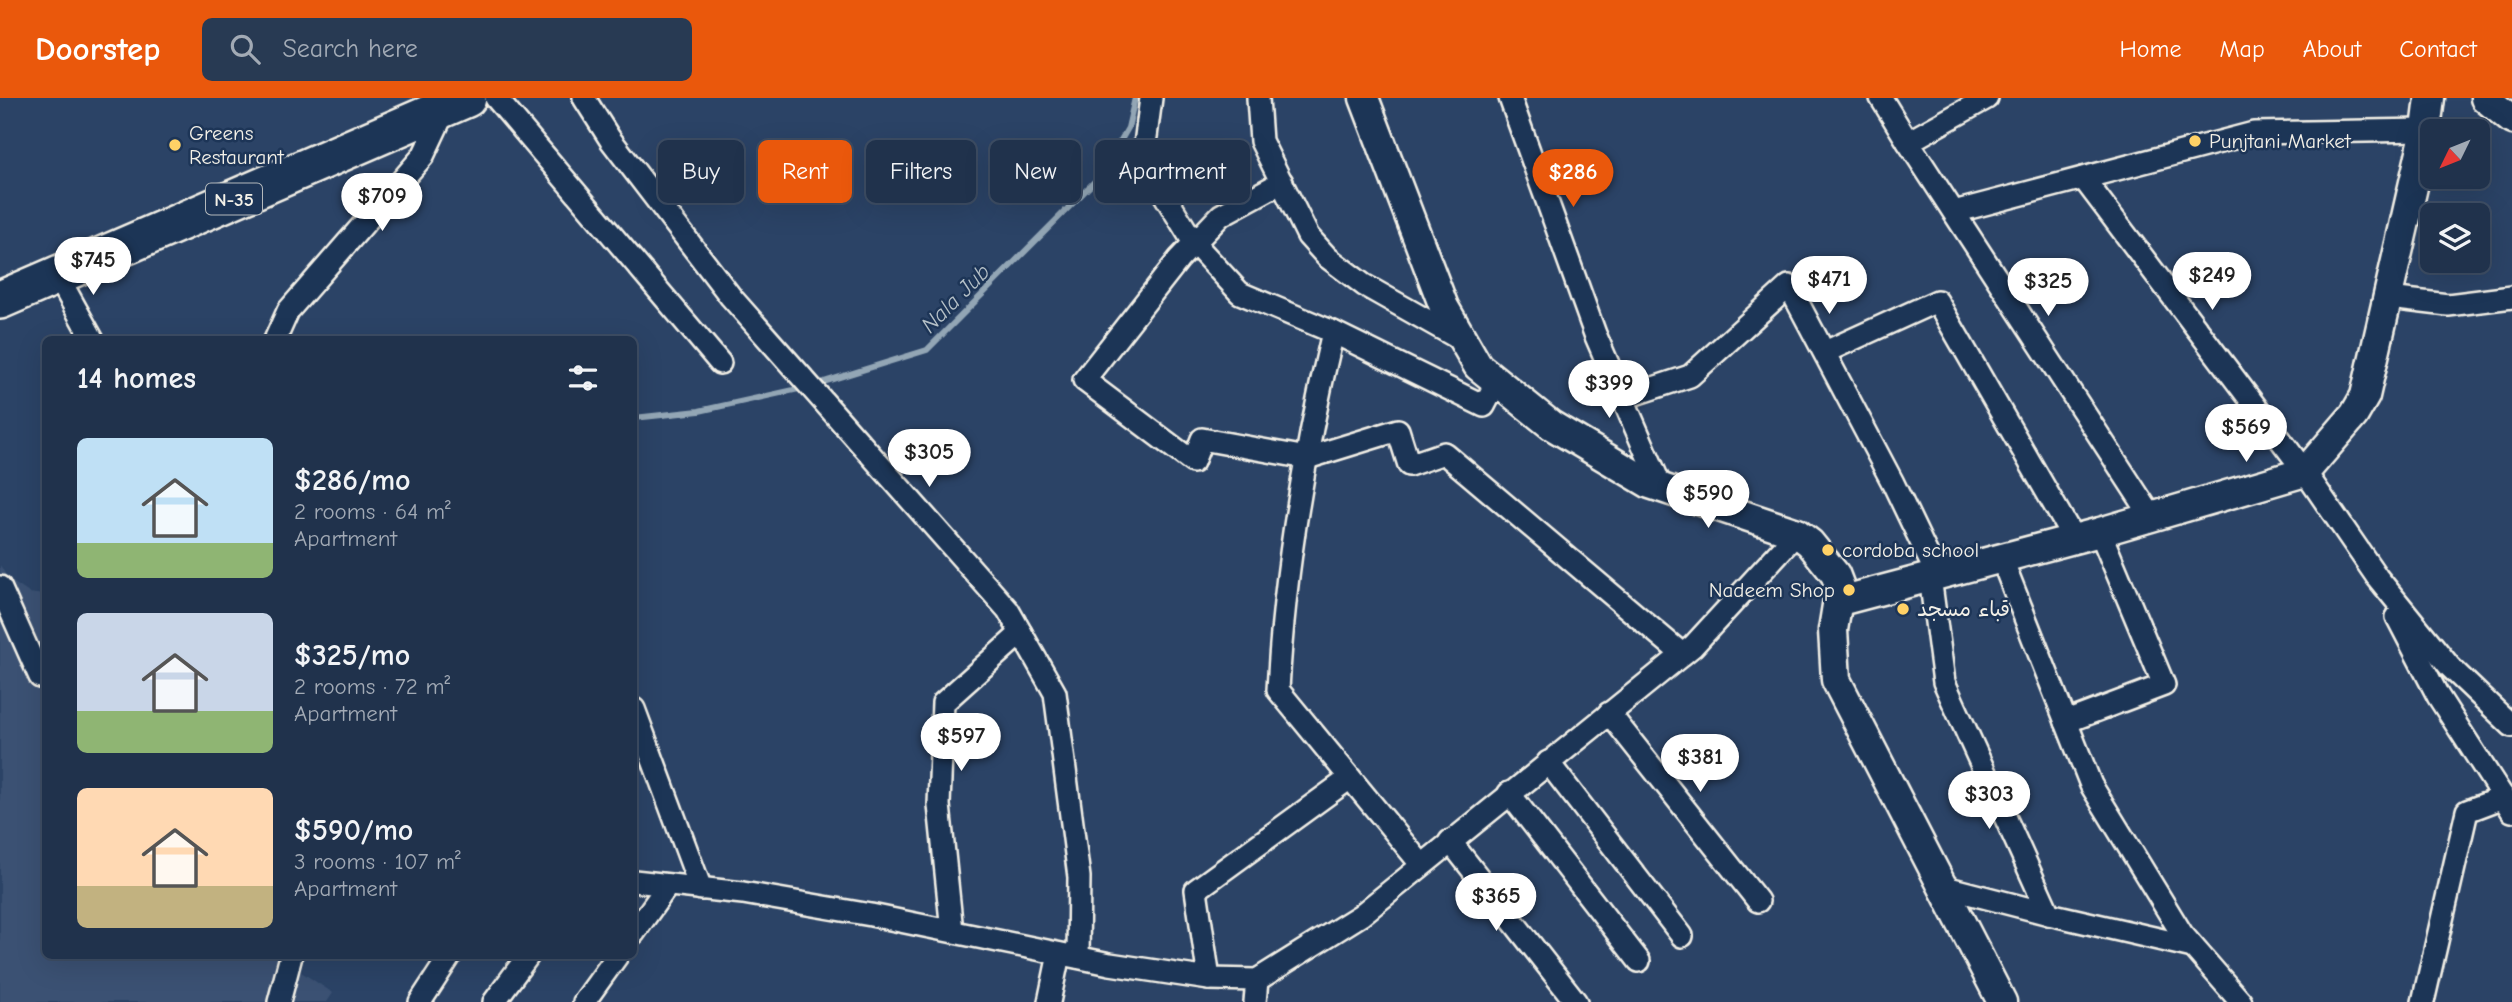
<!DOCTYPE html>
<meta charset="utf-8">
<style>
:root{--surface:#20324c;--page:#283a53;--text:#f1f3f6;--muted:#a2aab5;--line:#3d4d64;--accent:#ea580c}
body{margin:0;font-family:"Comic Neue","Playpen Sans Arabic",sans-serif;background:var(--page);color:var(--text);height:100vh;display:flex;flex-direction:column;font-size:26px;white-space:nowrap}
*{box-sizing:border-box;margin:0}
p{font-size:23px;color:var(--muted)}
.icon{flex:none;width:38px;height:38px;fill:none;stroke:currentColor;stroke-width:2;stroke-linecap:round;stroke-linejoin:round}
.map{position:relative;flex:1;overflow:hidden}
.panel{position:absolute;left:42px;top:238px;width:595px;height:623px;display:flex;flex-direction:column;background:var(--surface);border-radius:10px;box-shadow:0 7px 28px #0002,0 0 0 2px var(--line)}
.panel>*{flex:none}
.banner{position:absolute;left:658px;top:42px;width:665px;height:63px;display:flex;gap:14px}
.needle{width:46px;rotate:227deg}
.buttons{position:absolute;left:2420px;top:21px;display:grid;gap:14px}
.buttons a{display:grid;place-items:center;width:70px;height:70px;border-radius:10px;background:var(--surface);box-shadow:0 7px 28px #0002,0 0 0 2px var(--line);font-size:35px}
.price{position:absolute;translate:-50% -60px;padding:0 16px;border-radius:24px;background:#fff;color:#222;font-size:23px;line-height:46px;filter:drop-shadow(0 2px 4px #0008)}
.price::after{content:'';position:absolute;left:50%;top:42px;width:21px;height:16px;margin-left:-10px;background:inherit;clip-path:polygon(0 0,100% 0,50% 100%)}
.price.on{background:var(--accent);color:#fff}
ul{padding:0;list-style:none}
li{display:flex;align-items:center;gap:21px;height:175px;padding:0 35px}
li span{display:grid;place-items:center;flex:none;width:196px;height:140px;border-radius:10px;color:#555}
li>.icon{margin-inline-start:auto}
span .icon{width:84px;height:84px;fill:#fffc;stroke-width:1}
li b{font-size:30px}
h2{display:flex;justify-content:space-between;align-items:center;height:84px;padding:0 35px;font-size:30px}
.chip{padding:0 24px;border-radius:10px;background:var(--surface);box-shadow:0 7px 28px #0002,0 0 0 2px var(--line);font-size:24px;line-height:63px}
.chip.on{background:var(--accent);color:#fff}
header{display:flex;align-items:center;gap:42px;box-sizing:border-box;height:98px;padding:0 35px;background:var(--accent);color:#fff}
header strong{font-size:33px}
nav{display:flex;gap:38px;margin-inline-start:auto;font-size:24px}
.search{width:490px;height:63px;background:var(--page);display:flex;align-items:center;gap:18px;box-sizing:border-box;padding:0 24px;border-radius:10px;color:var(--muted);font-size:26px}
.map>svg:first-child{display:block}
.built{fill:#3a5173}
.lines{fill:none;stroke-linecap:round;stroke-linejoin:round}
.stream{stroke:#93a6b5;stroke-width:6}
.street-casing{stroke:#f4f1e8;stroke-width:26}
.secondary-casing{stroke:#f4f1e8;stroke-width:33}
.highway-casing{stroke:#f4f1e8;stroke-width:42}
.street{stroke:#1d3557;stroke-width:21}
.secondary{stroke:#1d3557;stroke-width:28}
.highway{stroke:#1d3557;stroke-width:37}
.poi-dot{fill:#ffd166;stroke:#1d3557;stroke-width:2.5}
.labels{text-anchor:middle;stroke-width:5;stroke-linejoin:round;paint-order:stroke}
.shield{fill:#1d3557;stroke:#b4b9bc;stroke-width:2}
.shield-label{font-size:19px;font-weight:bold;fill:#f4f1e8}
.poi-label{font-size:21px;fill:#f4f1e8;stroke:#1d3557;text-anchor:start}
.water-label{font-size:23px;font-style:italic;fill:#b4bfc6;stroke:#1d3557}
</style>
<header>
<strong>Doorstep</strong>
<div class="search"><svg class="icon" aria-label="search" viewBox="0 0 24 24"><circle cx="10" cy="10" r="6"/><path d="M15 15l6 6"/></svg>Search here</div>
<nav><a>Home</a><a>Map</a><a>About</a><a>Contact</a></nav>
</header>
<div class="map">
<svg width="2512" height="904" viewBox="0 0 2512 904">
<rect width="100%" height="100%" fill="#2b4366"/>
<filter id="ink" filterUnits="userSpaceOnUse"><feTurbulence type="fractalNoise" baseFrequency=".0143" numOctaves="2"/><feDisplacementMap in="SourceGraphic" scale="14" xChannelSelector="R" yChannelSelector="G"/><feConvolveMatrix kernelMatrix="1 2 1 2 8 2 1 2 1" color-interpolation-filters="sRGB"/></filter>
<g filter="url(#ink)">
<polygon class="built" points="0,467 8,481 29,495 45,497 46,858 277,858 333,895 327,904 0,904"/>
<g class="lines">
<g class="stream">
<polyline points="814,287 927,252 1100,78 1128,30 1135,0"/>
<polyline points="634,320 699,313 803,290"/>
</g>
<defs>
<g id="street">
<polyline points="496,0 720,265"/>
<polyline points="584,0 610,41 731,199 1008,512 1055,595 1079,779 1078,859"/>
<polyline points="1151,0 1143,62 1194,145 1240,195 1333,234"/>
<polyline points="1258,0 1261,43 1308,138 1327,159 1364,187 1460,241"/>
<polyline points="1510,0 1595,236 1662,391"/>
<polyline points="1881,0 1908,44 1987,0"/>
<polyline points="1908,44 2152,419"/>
<polyline points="2083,80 2305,374 2377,479 2450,569 2512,628"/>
<polyline points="1282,84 1221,117 1179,161 1084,282 1193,364 1202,341 1307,360 1398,332 1409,367 1444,355 1682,556"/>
<polyline points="1954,114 2254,35 2426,32"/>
<polyline points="57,177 93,242"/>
<polyline points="2389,200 2448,207 2512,199"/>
<polyline points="275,242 288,213 423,58 446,9"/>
<polyline points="1825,254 1937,203 2074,441"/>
<polyline points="1623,300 1690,278 1789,188 1893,385 1937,477"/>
<polyline points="2001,459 2091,687 2182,836 2241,904"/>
<polyline points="1930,479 1944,584 2049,816 2193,849"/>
<polyline points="0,489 40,579"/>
<polyline points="2397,519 2438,598 2512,713"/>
<polyline points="634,611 701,791"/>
<polyline points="1609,615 1758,803"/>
<polyline points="2066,624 2164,587 2100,434"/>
<polyline points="1548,664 1682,838"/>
<polyline points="1509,695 1639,863"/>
<polyline points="1450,743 1576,904"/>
<path d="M1421 766 1278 592C1284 472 1305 352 1333 234L1484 308 1496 285"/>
<polyline points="634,783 743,795 871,817 1110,866 1209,881 1257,882 1361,817 1693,548 1797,435"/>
<polyline points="1941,788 2049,816"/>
<polyline points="952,833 939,707 943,605 1021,535"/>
<polyline points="634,835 668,787"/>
<polyline points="1209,881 1196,792 1350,680"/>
<polyline points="279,904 291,858"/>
<polyline points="420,904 450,858"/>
<polyline points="494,904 528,858"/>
<polyline points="584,904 617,858"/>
<polyline points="1049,904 1059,856"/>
<polyline points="1255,904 1257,882"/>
<polyline points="2423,904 2467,713 2504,699"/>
</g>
<g id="secondary">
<polyline points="1364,0 1444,209 1478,268 1551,327 1650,386 1797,435 1810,445 1835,476 1840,489 1833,532 1836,582 2002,904"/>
<polyline points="2485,0 2512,22"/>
<polyline points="1840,503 2100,434 2305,374 2354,317 2365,298 2426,32 2430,0"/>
</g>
<polyline id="highway" points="0,202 467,0"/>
</defs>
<use href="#street" class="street-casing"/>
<use href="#secondary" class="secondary-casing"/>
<use href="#highway" class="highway-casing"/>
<use href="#street" class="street"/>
<use href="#secondary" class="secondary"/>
<use href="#highway" class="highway"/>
</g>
</g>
<g class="poi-dot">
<circle cx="2195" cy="43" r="7"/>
<circle cx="175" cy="47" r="7"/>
<circle cx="1828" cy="452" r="7"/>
<circle cx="1849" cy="492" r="7"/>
<circle cx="1903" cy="511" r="7"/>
</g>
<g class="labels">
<rect class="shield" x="206" y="85.5" width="56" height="31" rx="5"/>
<g class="shield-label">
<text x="234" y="108">N-35</text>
</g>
<g class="poi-label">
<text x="189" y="42">Greens<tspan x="189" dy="24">Restaurant</tspan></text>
<text x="2209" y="50">Punjtani Market</text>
<text x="1842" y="459">cordoba school</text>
<text x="1835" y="499" text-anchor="end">Nadeem Shop</text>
<text x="1917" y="518">قباء مسجد</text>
</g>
<g class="water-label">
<text transform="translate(955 200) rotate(-45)" y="8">Nala Jub</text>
</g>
</g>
</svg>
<div class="buttons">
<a><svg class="needle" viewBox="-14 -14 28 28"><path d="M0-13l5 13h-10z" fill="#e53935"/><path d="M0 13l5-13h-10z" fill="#a2aab5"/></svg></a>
<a><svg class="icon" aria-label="layers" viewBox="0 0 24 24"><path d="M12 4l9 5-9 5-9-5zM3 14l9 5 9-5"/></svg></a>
</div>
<b class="price on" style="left:1573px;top:111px">$286</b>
<b class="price" style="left:382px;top:135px">$709</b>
<b class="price" style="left:93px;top:199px">$745</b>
<b class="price" style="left:2212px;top:214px">$249</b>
<b class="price" style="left:1829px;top:218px">$471</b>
<b class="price" style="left:2048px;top:220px">$325</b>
<b class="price" style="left:1609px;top:322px">$399</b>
<b class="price" style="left:2246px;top:366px">$569</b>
<b class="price" style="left:929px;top:391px">$305</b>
<b class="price" style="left:1708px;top:432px">$590</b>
<b class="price" style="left:961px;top:675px">$597</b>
<b class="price" style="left:1700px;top:696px">$381</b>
<b class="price" style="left:1989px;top:733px">$303</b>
<b class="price" style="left:1496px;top:835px">$365</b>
<div class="banner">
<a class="chip">Buy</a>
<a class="chip on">Rent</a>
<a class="chip">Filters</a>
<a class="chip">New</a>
<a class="chip">Apartment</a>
</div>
<section class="panel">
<h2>14 homes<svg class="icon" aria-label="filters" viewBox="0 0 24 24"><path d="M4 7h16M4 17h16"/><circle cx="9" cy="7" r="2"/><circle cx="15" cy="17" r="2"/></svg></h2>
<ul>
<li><span style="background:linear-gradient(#bfe0f5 75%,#8fb573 0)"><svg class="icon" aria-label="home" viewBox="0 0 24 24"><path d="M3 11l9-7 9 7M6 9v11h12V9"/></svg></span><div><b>$286/mo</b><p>2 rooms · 64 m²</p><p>Apartment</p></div></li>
<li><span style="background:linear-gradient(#c9d6e8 70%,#8fb573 0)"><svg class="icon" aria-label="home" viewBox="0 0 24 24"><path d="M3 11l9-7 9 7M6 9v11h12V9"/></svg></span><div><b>$325/mo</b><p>2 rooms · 72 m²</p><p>Apartment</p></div></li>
<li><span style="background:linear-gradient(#ffd9b3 70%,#c2b280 0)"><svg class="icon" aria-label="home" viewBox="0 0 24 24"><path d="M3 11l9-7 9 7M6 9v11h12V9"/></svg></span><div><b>$590/mo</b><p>3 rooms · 107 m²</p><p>Apartment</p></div></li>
</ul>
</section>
</div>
